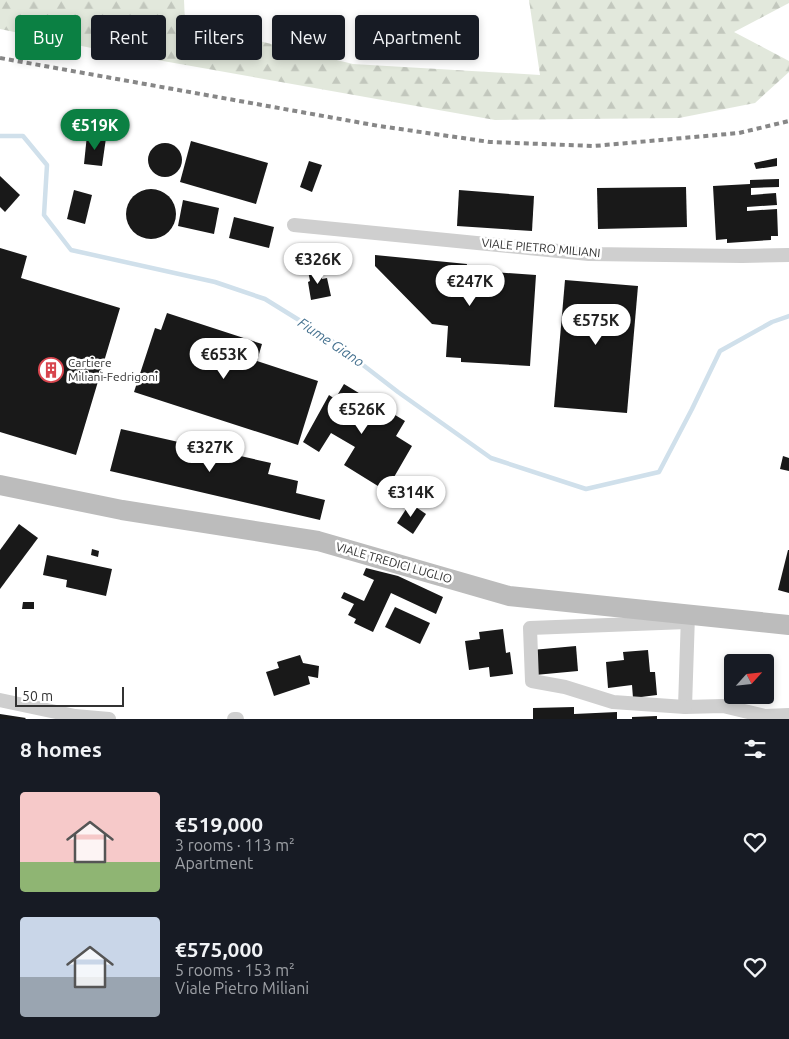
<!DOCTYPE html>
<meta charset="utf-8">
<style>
:root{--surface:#171b24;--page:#20242c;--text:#f1f3f6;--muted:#9ea1a6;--accent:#0b8043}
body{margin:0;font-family:Ubuntu,sans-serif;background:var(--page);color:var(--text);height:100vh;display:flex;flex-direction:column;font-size:19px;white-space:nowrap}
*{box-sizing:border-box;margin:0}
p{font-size:16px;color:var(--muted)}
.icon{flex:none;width:28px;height:28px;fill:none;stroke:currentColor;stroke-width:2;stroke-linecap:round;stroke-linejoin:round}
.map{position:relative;height:719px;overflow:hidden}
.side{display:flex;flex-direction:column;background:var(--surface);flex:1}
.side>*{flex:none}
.guide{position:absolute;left:15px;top:15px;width:500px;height:45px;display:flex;gap:10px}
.needle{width:32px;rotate:63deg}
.controls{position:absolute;left:724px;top:654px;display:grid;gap:10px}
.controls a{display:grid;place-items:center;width:50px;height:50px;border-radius:5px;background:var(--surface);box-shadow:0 2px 8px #0003;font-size:25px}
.scale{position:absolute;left:15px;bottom:12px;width:109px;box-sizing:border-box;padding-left:5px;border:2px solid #323232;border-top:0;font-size:14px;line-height:18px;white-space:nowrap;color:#323232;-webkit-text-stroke:4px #fff;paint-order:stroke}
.price{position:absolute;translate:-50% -42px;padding:0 11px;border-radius:18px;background:#fff;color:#222;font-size:16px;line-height:32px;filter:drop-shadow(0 1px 2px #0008)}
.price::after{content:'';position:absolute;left:50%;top:30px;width:15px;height:11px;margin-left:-8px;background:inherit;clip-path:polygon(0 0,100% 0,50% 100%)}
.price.current{background:var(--accent);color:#fff}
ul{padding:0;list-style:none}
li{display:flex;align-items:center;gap:15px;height:125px;padding:0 20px}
li span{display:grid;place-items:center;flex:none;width:140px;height:100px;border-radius:5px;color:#555}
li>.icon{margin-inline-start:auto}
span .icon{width:60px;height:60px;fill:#fffc;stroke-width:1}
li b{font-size:21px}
h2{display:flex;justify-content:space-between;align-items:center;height:60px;padding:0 20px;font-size:21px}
.chip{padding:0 18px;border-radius:5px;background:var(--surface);box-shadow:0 2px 8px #0003;font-size:18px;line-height:45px}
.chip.current{background:var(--accent);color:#fff}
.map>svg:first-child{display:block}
.forest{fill:url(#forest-firs)}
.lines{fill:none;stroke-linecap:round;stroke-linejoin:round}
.stream{stroke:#d0e0eb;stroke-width:4.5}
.building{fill:#191919}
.street{stroke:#cfcfcf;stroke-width:14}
.secondary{stroke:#bcbcbc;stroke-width:20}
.rail{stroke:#878787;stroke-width:4;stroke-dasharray:5 4;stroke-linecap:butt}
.labels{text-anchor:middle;stroke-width:5;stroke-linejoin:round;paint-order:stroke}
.street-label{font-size:12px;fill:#323232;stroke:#fff}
.poi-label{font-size:12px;fill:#323232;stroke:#fff;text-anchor:start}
.water-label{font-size:14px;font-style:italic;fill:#45718f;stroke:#fff}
</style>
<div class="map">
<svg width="789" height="719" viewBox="0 0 789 719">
<defs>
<pattern id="forest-firs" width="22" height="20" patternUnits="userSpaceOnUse" patternTransform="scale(1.25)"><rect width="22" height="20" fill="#e2e8dc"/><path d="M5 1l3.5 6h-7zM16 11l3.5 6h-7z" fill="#c2c7bd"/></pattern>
</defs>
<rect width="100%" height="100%" fill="#fff"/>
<polygon class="forest" points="0,0 184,0 185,23 353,64 540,75 529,0 789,0 789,3 734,32 789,61 789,72 755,103 679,118 495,120 101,50 0,29"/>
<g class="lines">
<polyline class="stream" points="0,136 23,136 47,165 44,215 71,250 215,282 265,299 328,338 398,392 491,458 586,489 659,472 692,409 720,351 772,322 789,316"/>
</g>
<g class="building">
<polygon points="87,135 106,138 102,166 84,164"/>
<polygon points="191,141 268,163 256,204 180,182"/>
<circle cx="165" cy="160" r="17"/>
<polygon points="777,158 777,166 756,169 754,163"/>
<polygon points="309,161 322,165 312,192 300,187"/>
<polygon points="0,176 20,195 5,212 0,207"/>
<polygon points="779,179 779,187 751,188 751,195 776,193 777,205 747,207 747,211 777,209 778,236 771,236 771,240 727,243 727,239 716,240 713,186 750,184 750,180"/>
<polygon points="686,187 687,227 598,229 597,188"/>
<circle cx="151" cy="214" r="25"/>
<polygon points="74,190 92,195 85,224 67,219"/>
<polygon points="459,190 534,196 532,231 457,226"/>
<polygon points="183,200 219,208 214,234 178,226"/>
<polygon points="234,217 274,227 269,248 229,238"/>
<polygon points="0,248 27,256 21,278 120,308 76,455 0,432"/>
<polygon points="375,255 467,264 466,270 536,275 530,366 461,362 461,358 446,357 448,326 432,324 375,266"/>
<polygon points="320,268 322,279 327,278 331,296 311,300 308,282 310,281 308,271"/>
<polygon points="565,280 638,286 627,413 554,407"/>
<polygon points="167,313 262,344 257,361 318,381 298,445 134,392 155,328 161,330"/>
<polygon points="344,384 405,421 396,436 412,446 386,491 344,465 355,447 331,433 319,452 303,442 329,395 335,399"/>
<polygon points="121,429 271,463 268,474 298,481 296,493 325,500 320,520 110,471"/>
<polygon points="783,456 789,458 789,471 780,469"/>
<polygon points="410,503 426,514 413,534 397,523"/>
<polygon points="19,524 38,538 0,589 0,550"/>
<polygon points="92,549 99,551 98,557 91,555"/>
<polygon points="788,550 789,550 789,593 778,590"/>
<polygon points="47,555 112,569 106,596 66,587 67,580 43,575"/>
<polygon points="366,568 398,576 443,597 436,614 391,593 373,632 354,623 356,619 348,615 354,604 341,598 344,592 364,601 374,580 363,575"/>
<polygon points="23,602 34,602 34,609 22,609"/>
<polygon points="395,607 430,623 420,644 385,627"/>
<polygon points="503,629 506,653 510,652 513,674 490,677 489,667 469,670 465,641 480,639 479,632"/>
<polygon points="576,646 578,671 535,675 532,650"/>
<polygon points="648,650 650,672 655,672 657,695 633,698 632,685 608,688 606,662 624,660 623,652"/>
<polygon points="300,655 303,663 319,666 318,678 308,676 310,684 274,696 266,672 279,668 277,662"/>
<polygon points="738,695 761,695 761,701 737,699"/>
<polygon points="574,707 574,714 617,712 617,719 533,719 533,708"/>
<polygon points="0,714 26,718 25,719 0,719"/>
<polygon points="657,716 657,719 632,719 632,717"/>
</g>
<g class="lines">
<g class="street">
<polyline points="294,225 589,254 742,256 789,255"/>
<polyline points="688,615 685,707 723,706 765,716 789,715"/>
<polyline points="0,700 75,716 109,719"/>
<polyline points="685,707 613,702 565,687 532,681 530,628 687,622"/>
<polyline points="234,719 237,719"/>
</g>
<polyline class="secondary" points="0,485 122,510 318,541 509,596 789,625"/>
<polyline class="rail" points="0,58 379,126 490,142 594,146 739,133 789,121"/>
</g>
<defs>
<symbol id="building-ring" viewBox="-11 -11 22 22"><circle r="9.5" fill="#fff" stroke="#d8454e" stroke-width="1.5"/><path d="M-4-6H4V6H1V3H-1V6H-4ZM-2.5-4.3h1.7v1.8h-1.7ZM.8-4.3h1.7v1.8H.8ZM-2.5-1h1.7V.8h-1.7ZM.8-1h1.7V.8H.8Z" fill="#d8454e"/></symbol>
</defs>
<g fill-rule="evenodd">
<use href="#building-ring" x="37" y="356" width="28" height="28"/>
</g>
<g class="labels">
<g class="street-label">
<text transform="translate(541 248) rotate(5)" y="4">VIALE PIETRO MILIANI</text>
<text transform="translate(394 563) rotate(16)" y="4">VIALE TREDICI LUGLIO</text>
</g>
<g class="poi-label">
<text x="68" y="367">Cartiere<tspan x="68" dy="14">Miliani-Fedrigoni</tspan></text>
</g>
<g class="water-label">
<text transform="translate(331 342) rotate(34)" y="5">Fiume Giano</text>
</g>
</g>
</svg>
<div class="controls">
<a><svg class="needle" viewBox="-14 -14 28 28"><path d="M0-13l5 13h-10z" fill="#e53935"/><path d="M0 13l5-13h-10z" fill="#9ea1a6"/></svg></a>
</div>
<div class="scale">50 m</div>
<b class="price current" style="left:95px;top:151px">€519K</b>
<b class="price" style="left:318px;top:285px">€326K</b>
<b class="price" style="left:470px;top:307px">€247K</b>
<b class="price" style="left:596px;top:346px">€575K</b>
<b class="price" style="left:224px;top:380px">€653K</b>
<b class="price" style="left:362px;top:435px">€526K</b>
<b class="price" style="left:210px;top:473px">€327K</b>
<b class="price" style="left:411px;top:518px">€314K</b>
<div class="guide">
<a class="chip current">Buy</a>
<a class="chip">Rent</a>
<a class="chip">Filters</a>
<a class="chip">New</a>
<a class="chip">Apartment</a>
</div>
</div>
<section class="side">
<h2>8 homes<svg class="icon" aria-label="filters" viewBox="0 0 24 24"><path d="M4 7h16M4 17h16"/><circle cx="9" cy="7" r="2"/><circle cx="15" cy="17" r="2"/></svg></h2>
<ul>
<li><span style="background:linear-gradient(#f6c9c9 70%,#8fb573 0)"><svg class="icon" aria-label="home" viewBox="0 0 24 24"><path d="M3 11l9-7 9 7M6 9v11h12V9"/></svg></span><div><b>€519,000</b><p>3 rooms · 113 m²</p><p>Apartment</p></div><svg class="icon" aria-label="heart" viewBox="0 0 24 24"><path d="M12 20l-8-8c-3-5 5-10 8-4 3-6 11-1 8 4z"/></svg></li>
<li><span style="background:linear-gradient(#c9d6e8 60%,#9aa5b1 0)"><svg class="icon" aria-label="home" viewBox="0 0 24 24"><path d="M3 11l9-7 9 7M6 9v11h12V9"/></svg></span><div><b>€575,000</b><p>5 rooms · 153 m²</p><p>Viale Pietro Miliani</p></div><svg class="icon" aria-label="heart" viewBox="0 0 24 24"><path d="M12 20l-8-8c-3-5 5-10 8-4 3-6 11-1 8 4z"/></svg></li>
</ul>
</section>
